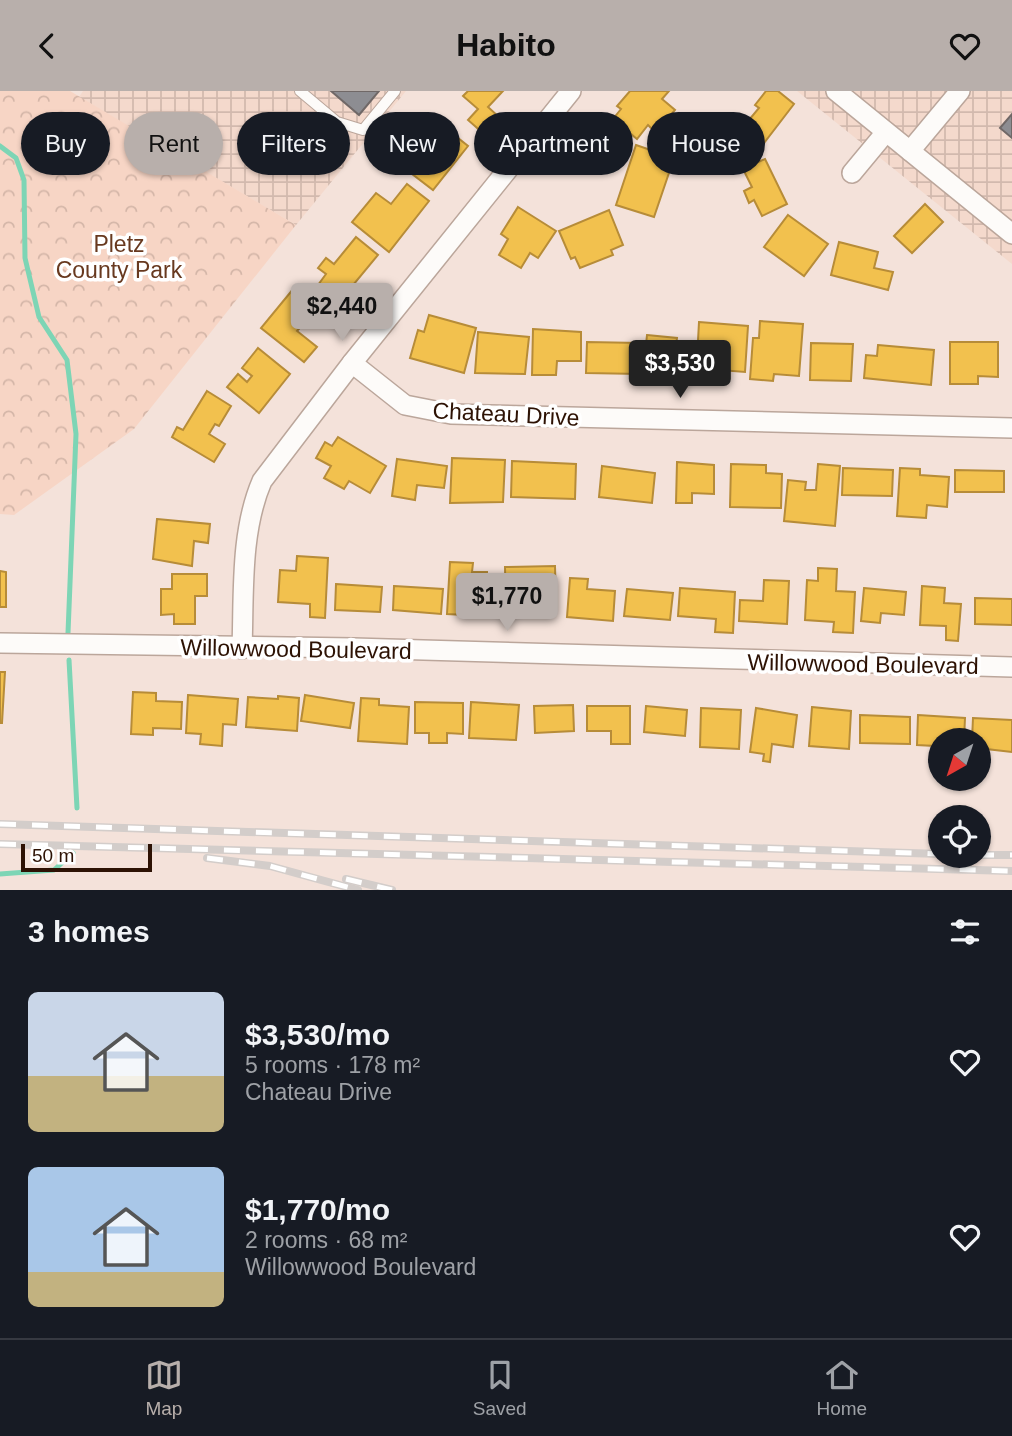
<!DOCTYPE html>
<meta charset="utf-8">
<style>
:root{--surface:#171b24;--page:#242831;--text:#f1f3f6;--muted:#9ea1a6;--line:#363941;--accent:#b8afab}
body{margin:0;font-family:Arial,sans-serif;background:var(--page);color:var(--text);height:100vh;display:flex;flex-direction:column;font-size:26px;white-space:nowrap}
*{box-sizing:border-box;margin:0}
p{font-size:23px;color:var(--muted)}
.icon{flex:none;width:38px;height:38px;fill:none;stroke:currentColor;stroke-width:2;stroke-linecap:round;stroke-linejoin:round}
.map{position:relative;height:799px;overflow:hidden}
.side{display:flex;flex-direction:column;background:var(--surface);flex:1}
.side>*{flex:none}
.guide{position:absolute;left:21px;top:21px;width:971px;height:63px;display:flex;gap:14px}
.needle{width:46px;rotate:219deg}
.tools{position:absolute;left:928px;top:637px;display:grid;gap:14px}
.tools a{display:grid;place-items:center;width:63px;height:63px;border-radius:50%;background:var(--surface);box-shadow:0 2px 5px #0004;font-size:35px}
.scale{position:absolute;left:21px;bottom:18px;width:131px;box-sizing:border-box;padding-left:7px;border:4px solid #2d1204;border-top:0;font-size:19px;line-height:24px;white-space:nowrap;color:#2d1204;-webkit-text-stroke:5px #fff;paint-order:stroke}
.price{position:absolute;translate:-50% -60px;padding:0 16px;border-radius:7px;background:var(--accent);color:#111;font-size:23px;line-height:46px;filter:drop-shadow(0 2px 4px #0008)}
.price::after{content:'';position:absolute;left:50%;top:42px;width:21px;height:16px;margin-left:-10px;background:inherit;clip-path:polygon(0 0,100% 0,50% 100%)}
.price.on{background:#222;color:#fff}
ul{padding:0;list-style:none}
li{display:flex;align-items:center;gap:21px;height:175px;padding:0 28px}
li span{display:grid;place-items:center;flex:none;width:196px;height:140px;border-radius:10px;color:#555}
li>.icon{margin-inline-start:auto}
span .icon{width:84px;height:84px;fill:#fffc;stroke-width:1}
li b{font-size:30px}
h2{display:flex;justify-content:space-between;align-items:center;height:84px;padding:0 28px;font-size:30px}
.pill{padding:0 24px;border-radius:32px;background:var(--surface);box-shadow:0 2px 5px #0004;font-size:24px;line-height:63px}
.pill.on{background:var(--accent);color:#111}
header{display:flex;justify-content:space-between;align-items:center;height:91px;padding:0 28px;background:var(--accent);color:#111;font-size:32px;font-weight:700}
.tabs{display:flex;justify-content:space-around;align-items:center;height:98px;border-top:2px solid var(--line);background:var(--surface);font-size:19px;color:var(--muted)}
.tabs a{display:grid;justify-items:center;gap:4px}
.tabs .on{color:var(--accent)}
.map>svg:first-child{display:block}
.industrial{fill:url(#industrial-grid)}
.park{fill:url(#park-crowns)}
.homes{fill:#f2c14e;stroke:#b78c38;stroke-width:2}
.industry{fill:#8d8d92;stroke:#706867;stroke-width:2}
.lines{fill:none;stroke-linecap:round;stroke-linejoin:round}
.stream{stroke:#7dd5b5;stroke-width:5}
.lane-casing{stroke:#bba69b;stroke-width:12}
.street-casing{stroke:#bba69b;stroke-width:22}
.lane{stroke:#fdfbf9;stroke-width:10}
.street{stroke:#fdfbf9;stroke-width:19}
.rail-casing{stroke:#d3cdca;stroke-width:8}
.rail{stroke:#fff;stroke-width:5;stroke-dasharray:16;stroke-linecap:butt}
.labels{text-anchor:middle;stroke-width:7;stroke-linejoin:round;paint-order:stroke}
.park-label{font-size:23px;fill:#68391f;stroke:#fff}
.street-label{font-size:23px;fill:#2d1204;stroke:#fff}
</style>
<header><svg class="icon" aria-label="back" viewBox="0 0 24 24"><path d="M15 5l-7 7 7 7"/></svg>Habito<svg class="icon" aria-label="heart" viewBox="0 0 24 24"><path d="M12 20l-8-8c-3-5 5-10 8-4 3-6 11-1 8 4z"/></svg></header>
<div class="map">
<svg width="1012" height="799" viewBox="0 0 1012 799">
<defs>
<pattern id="industrial-grid" width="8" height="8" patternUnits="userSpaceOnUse" patternTransform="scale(1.75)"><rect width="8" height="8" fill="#f4d9cc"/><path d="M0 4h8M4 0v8" fill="none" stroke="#d2b9ae"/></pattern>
<pattern id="park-crowns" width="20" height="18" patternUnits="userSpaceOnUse" patternTransform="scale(1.75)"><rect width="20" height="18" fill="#f7d5c5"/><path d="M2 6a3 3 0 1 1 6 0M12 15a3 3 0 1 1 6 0" fill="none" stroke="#d4b6a8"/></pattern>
</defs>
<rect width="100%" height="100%" fill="#f4e2da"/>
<g class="industrial">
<polygon points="83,0 406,0 296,134 79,6"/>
<polygon points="797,0 1012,0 1012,173"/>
</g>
<polygon class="park" points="0,0 70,0 296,134 134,338 14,424 0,423"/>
<g class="homes">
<polygon points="468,0 503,0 488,16 499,26 484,43 468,29 478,18 463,5"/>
<polygon points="630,0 669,0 662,8 675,19 656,42 648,34 637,48 613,28 621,18 617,15"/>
<polygon points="766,0 778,0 794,13 764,52 744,35 759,17 755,14"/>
<polygon points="438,31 468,55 433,99 403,76"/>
<polygon points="636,54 674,67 654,126 616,114"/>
<polygon points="765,68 787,113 762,125 754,109 749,112 744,100 752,96 743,78"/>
<polygon points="407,93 429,110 389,161 352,131 376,102 391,113"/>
<polygon points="925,113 943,131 912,162 894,145"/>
<polygon points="518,116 556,140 538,167 530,162 521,177 499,164 508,148 501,143"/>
<polygon points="609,119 623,154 611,159 613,164 580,177 575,166 571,168 559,140"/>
<polygon points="788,124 828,153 804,185 764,156"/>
<polygon points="356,146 378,164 339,211 318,194 326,183 318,177 326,167 334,173"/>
<polygon points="839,151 878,161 874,177 893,181 888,199 831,184"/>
<polygon points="294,197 323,221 311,236 305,231 297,240 317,256 304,271 261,237"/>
<polygon points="429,224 476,237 464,282 410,267 418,239 424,241"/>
<polygon points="760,230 803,233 799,285 774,283 773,290 750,288 753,247 759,247"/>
<polygon points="699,231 748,235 745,281 720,279 719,289 696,287"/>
<polygon points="533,238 581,241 581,270 557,270 556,284 532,284"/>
<polygon points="478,241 529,246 525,283 475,282"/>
<polygon points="647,244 677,247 676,255 692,257 689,287 643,282"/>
<polygon points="587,251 640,252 640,283 586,282"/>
<polygon points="950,251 998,251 998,286 978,285 978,293 950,293"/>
<polygon points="811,252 853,253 851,290 810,289"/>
<polygon points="878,254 934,259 931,294 864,287 866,264 877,265"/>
<polygon points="258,257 290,283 259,322 227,296 238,283 247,291 252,285 242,277"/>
<polygon points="207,300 231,315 219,335 215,333 209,343 225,353 214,371 172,346 177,336 183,339"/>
<polygon points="338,346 386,375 370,402 349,390 344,398 324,387 331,375 316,367 325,351 332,355"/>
<polygon points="452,367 505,369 503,411 450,412"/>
<polygon points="397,368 447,375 444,397 417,394 415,409 392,405"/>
<polygon points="512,370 576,373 575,408 511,406"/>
<polygon points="677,371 714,374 714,403 692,402 692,412 676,412"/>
<polygon points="731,373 766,374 766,382 782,383 781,417 730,416"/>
<polygon points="818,373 840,375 835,435 784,430 788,389 806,391 805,399 816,399"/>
<polygon points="602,375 655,382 652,412 599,406"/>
<polygon points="843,377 893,379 892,405 842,404"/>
<polygon points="900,377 920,378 920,384 949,386 947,416 927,414 926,427 897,425"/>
<polygon points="955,379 1004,380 1004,401 955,401"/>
<polygon points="157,428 210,433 208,452 194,450 192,475 153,468"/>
<polygon points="297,465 328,467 325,527 310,526 310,513 278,511 280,479 296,480"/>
<polygon points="450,471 473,472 472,481 487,481 487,494 503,495 501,526 447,523"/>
<polygon points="555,475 556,514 527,515 527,525 506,525 505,476"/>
<polygon points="818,477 837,478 836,500 855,501 853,542 833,541 834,531 805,529 807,489 818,490"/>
<polygon points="0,480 6,481 6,516 0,516"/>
<polygon points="172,483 207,483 207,505 195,505 195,533 174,533 174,523 161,524 161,498 172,498"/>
<polygon points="570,487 588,488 587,498 615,500 613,530 567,526"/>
<polygon points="764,489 789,490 787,533 739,530 740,509 763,510"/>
<polygon points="336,493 382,496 380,521 335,519"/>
<polygon points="394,495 443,498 441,523 393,519"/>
<polygon points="922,495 945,497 944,512 961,513 958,550 946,549 946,535 920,534"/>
<polygon points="680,497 735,501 733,542 715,541 716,528 678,525"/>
<polygon points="864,497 906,501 904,524 881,522 880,532 861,530"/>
<polygon points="627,498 673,502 670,529 624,525"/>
<polygon points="975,507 1012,508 1012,534 975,533"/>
<polygon points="0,581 5,581 2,632 0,632"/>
<polygon points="133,601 156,602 156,610 182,611 181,638 153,637 153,644 131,643"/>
<polygon points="188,604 238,608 236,634 223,633 222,655 200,653 201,643 186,642"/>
<polygon points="305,604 354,612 350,637 301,630"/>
<polygon points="278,605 299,607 297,640 246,636 248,606 278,608"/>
<polygon points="361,607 379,608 379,614 409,616 407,653 358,650"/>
<polygon points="415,611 463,612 463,643 447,642 447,652 429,652 429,642 415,642"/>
<polygon points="471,611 519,614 516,649 469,647"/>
<polygon points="573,614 574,640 535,642 534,615"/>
<polygon points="587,615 630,615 630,653 611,653 611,640 587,640"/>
<polygon points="646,615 687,619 685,645 644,641"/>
<polygon points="812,616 851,620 849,658 809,655"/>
<polygon points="701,617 741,619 739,658 700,656"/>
<polygon points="756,617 797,624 793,656 772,653 770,671 763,670 764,663 750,661"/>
<polygon points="860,624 910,626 910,653 860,652"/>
<polygon points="918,624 965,627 964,649 940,649 940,663 935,663 935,655 917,654"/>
<polygon points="973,627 1012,629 1012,661 978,657 978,649 972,649"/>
</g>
<g class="industry">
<polygon points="331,0 379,0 359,24"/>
<polygon points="1012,23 1012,47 1000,37"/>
</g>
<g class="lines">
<g class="stream">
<polyline points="0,55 16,67 24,89 25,167 39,226 67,269 76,343 68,542"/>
<polyline points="69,569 77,717"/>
<polyline points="0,783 54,779 73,762"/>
</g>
<defs>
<polyline id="lane" points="300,0 337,31 363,39 395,0"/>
<g id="street">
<polyline points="836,0 1012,143"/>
<polyline points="910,60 960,0"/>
<polyline points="852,82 886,41"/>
<polyline points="352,272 405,314 451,323 1012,337"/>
<polyline points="0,552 354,557 1012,576"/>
<path d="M242 558C244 503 240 441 262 390L352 272 571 0"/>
</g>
</defs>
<use href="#lane" class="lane-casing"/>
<use href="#street" class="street-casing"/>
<use href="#lane" class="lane"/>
<use href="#street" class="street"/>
<defs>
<g id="rail">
<polyline points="0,733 940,763"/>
<polyline points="0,753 1012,780"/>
<polyline points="978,764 1012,764"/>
<polyline points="207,767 270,775 358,799"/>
<polyline points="346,788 392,799"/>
</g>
</defs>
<use href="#rail" class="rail-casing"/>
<use href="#rail" class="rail"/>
</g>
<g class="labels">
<g class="park-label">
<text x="119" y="161">Pletz<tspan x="119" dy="26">County Park</tspan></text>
</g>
<g class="street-label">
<text transform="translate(506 323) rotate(3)" y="8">Chateau Drive</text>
<text transform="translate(296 558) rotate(1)" y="8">Willowwood Boulevard</text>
<text transform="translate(863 573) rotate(1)" y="8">Willowwood Boulevard</text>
</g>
</g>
</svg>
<div class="tools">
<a><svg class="needle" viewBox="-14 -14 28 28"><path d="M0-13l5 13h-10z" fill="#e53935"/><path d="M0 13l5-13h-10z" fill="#9ea1a6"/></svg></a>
<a><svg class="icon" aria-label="locate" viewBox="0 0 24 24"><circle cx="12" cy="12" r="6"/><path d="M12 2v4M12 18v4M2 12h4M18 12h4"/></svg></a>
</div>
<div class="scale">50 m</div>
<b class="price" style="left:342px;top:252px">$2,440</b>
<b class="price on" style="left:680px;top:309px">$3,530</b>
<b class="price" style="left:507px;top:542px">$1,770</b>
<div class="guide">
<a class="pill">Buy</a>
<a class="pill on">Rent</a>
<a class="pill">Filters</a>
<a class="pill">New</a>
<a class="pill">Apartment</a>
<a class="pill">House</a>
</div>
</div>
<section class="side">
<h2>3 homes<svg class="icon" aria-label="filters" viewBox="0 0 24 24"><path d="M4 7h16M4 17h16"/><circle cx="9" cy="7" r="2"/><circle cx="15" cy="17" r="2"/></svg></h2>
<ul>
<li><span style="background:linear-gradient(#c9d6e8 60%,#c2b280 0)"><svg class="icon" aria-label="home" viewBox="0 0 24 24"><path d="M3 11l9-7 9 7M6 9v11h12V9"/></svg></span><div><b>$3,530/mo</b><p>5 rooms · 178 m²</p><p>Chateau Drive</p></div><svg class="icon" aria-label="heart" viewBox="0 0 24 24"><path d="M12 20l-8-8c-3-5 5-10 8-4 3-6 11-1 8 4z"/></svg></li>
<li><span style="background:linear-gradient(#a9c7e8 75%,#c2b280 0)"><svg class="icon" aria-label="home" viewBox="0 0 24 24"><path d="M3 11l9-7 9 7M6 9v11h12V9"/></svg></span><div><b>$1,770/mo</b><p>2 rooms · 68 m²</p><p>Willowwood Boulevard</p></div><svg class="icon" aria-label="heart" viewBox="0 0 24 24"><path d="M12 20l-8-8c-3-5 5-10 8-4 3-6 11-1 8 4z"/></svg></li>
</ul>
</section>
<nav class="tabs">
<a class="on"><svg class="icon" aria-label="map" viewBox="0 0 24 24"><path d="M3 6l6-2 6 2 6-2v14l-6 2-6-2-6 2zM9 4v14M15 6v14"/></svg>Map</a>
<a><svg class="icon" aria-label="saved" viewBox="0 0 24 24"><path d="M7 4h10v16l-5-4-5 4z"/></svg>Saved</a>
<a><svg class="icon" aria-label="home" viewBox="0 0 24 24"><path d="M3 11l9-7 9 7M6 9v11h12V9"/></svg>Home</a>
</nav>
